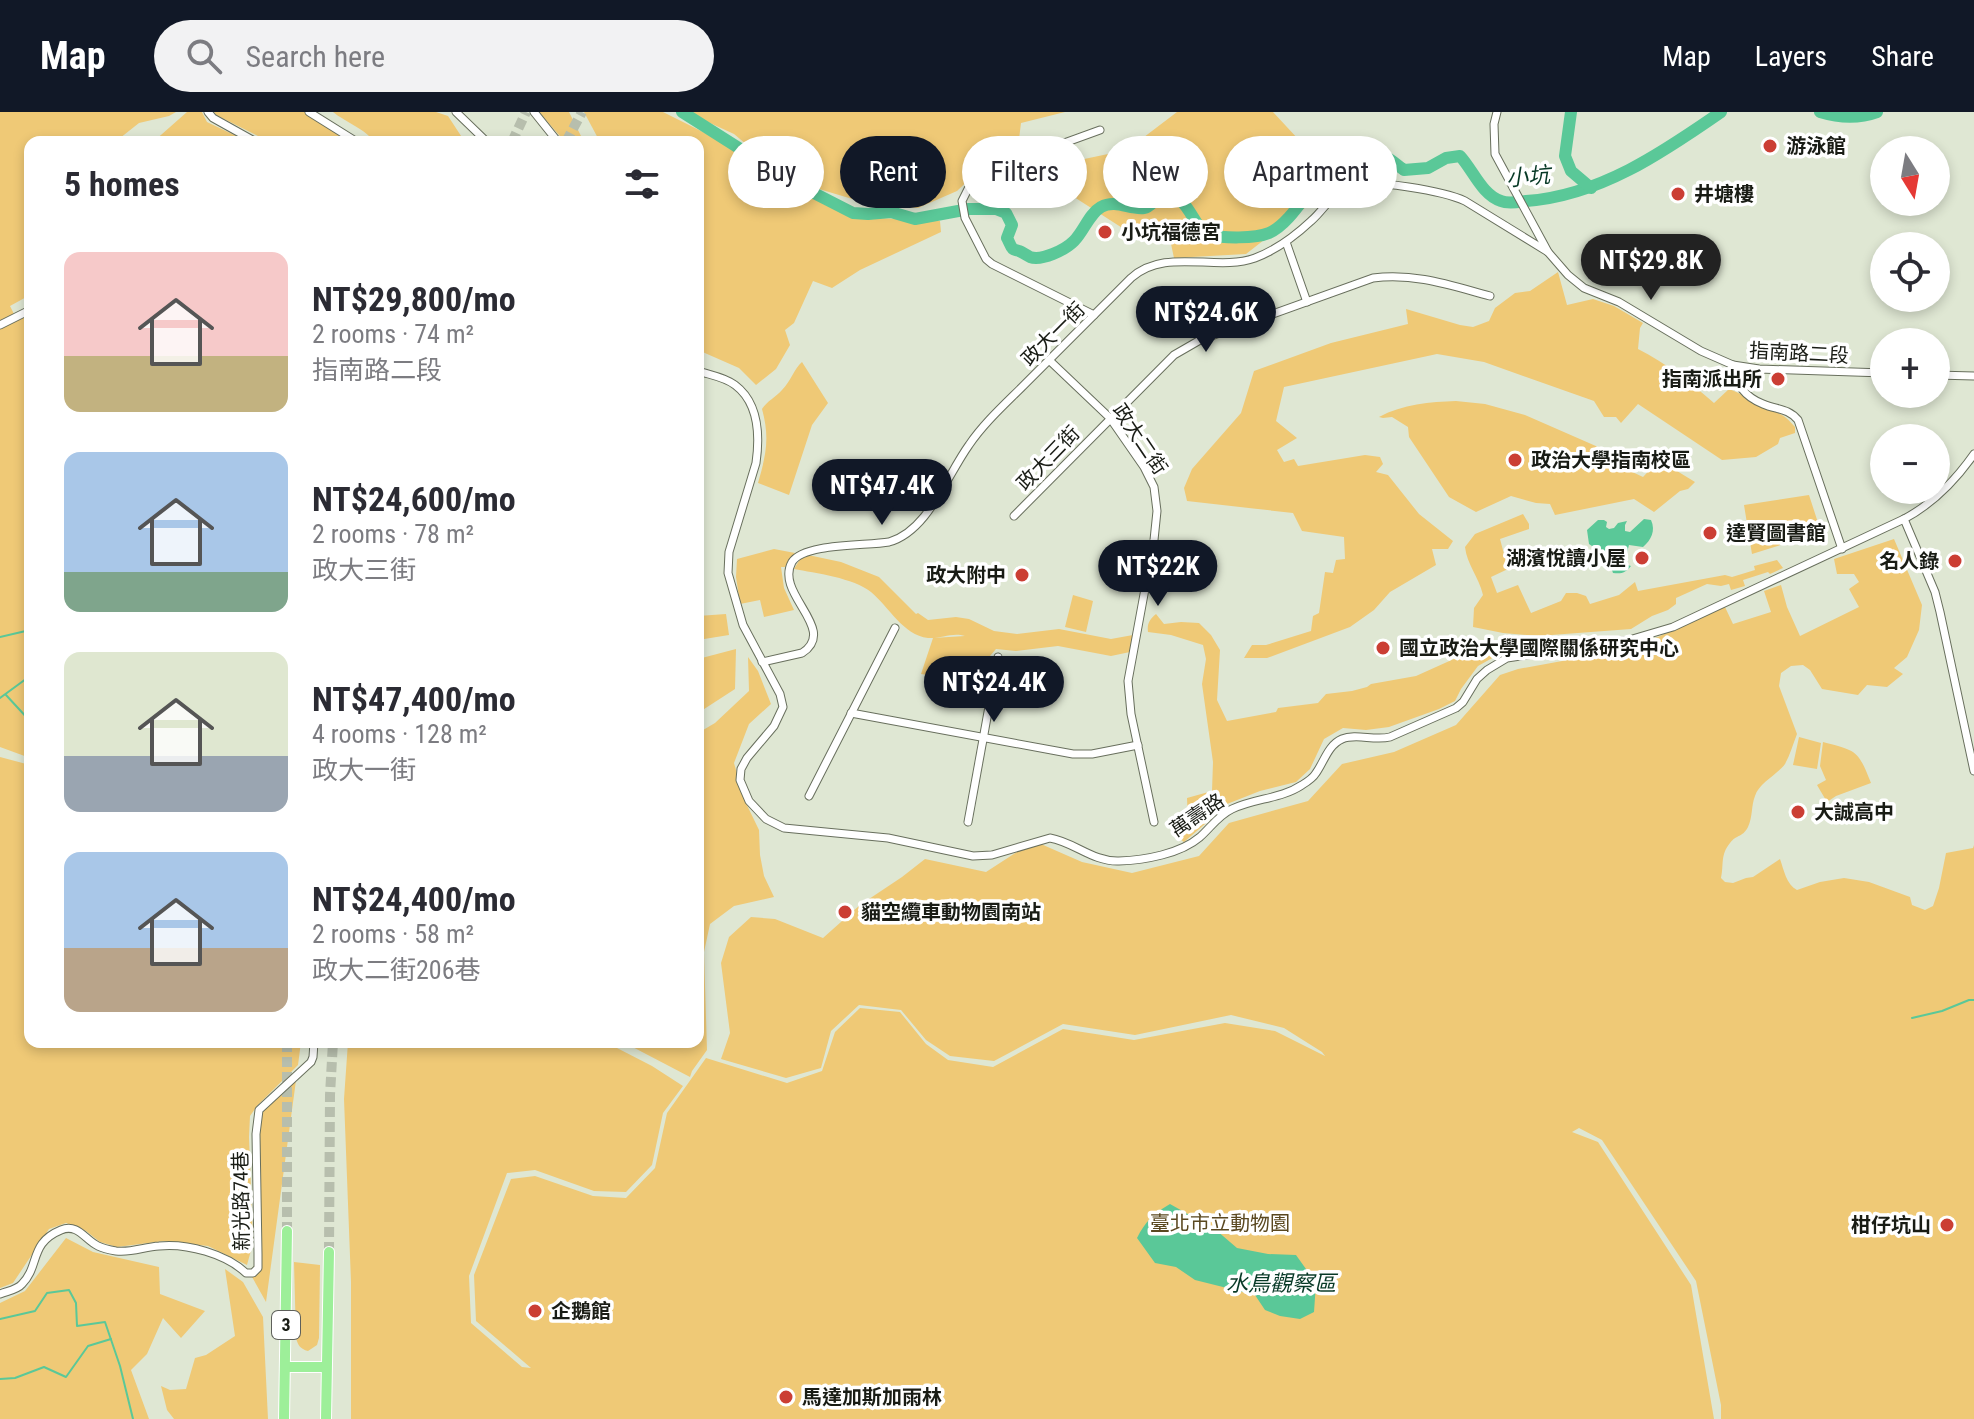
<!DOCTYPE html>
<meta charset="utf-8">
<style>
:root{--surface:#fff;--page:#f2f2f3;--text:#2b2b33;--muted:#7c7c81;--accent:#111827}
body{margin:0;font-family:"Roboto Condensed","Noto Sans TC",sans-serif;background:var(--page);color:var(--text);height:100vh;display:flex;flex-direction:column;font-size:30px;white-space:nowrap}
*{box-sizing:border-box;margin:0}
p{font-size:26px;color:var(--muted)}
.icon{flex:none;width:44px;height:44px;fill:none;stroke:currentColor;stroke-width:2;stroke-linecap:round;stroke-linejoin:round}
.map{position:relative;flex:1;overflow:hidden}
.side{position:absolute;left:24px;top:24px;width:680px;height:912px;display:flex;flex-direction:column;background:var(--surface);border-radius:16px;box-shadow:0 4px 12px #0003}
.side>*{flex:none}
.hud{position:absolute;left:728px;top:24px;width:760px;height:72px;display:flex;gap:16px}
.needle{width:52px;rotate:169deg}
.tools{position:absolute;left:1870px;top:24px;display:grid;gap:16px}
.tools a{display:grid;place-items:center;width:80px;height:80px;border-radius:50%;background:var(--surface);box-shadow:0 4px 12px #0003;font-size:40px}
.price{position:absolute;translate:-50% -68px;padding:0 18px;border-radius:28px;background:var(--accent);color:#fff;font-size:26px;line-height:52px;filter:drop-shadow(0 2px 4px #0008)}
.price::after{content:'';position:absolute;left:50%;top:48px;width:24px;height:18px;margin-left:-12px;background:inherit;clip-path:polygon(0 0,100% 0,50% 100%)}
.price.active{background:#222;color:#fff}
ul{padding:0;list-style:none}
li{display:flex;align-items:center;gap:24px;height:200px;padding:0 40px}
li span{display:grid;place-items:center;flex:none;width:224px;height:160px;border-radius:16px;color:#555}
li>.icon{margin-inline-start:auto}
span .icon{width:96px;height:96px;fill:#fffc;stroke-width:1}
li b{font-size:34px}
h2{display:flex;justify-content:space-between;align-items:center;height:96px;padding:0 40px;font-size:34px}
.chip{padding:0 28px;border-radius:36px;background:var(--surface);box-shadow:0 4px 12px #0003;font-size:28px;line-height:72px}
.chip.active{background:var(--accent);color:#fff}
header{display:flex;align-items:center;gap:48px;box-sizing:border-box;height:112px;padding:0 40px;background:var(--accent);color:#fff}
header strong{font-size:38px}
nav{display:flex;gap:44px;margin-inline-start:auto;font-size:28px}
.search{width:560px;height:72px;background:var(--page);display:flex;align-items:center;gap:20px;box-sizing:border-box;padding:0 28px;border-radius:44px;color:var(--muted);font-size:30px}
.map>svg:first-child{display:block}
.green{fill:#efc976}
.water{fill:#5ac898}
.lines{fill:none;stroke-linecap:round;stroke-linejoin:round}
.stream{stroke:#5ac898;stroke-width:2}
.river{stroke:#5ac898;stroke-width:12}
.highway-tunnel{stroke:#b7bead;stroke-width:10;stroke-dasharray:10 5;stroke-linecap:butt}
.minor-casing{stroke:#686f5d;stroke-width:9}
.highway-casing{stroke:#fff;stroke-width:12}
.minor{stroke:#fff;stroke-width:7}
.highway{stroke:#9def99;stroke-width:10}
.poi-dot{fill:#cb3e34;stroke:#fff;stroke-width:3}
.labels{text-anchor:middle;stroke-width:7;stroke-linejoin:round;paint-order:stroke}
.shield{fill:#fff;stroke:#5e605b;stroke-width:2}
.shield-label{font-size:18px;font-weight:bold;fill:#191c15}
.poi-label{font-size:20px;font-weight:bold;fill:#191c15;stroke:#fff;text-anchor:start}
.street-label{font-size:20px;fill:#191c15;stroke:#fff}
.park-label{font-size:20px;fill:#5a4820;stroke:#fff}
.water-label{font-size:22px;font-style:italic;fill:#073926;stroke:#fff}
</style>
<header>
<strong>Map</strong>
<div class="search"><svg class="icon" aria-label="search" viewBox="0 0 24 24"><circle cx="10" cy="10" r="6"/><path d="M15 15l6 6"/></svg>Search here</div>
<nav><a>Map</a><a>Layers</a><a>Share</a></nav>
</header>
<div class="map">
<svg width="1974" height="1307" viewBox="0 0 1974 1307">
<rect width="100%" height="100%" fill="#dfe7d3"/>
<g class="green">
<polygon points="0,0 176,0 169,4 139,11 115,30 30,30 30,183 10,194 14,202 30,193 30,646 0,635"/>
<polygon points="187,0 202,0 207,10 249,30 153,30"/>
<polygon points="214,0 306,0 357,30 270,30 216,3"/>
<path d="M333 0H436L448 4 465 30H374C366 17 345 10 333 0Z"/>
<polygon points="539,0 569,0 584,30 565,30"/>
<polygon points="584,0 663,0 725,31 801,80 858,105 940,109 941,120 860,158 832,176 813,169 794,211 785,218 790,233 776,257 756,273 739,256 698,238 698,30 600,30"/>
<polygon points="686,0 1065,0 1021,11 1017,43 979,58 957,79 918,96 869,92 819,77 778,59 734,22"/>
<polygon points="1177,0 1273,0 1338,70 1246,142 1174,146 1167,113 1127,119 1032,58 1127,38"/>
<path d="M1558 160 1567 193 1593 187 1614 194 1643 211 1640 216 1638 237C1666 251 1690 270 1714 291L1729 277C1741 281 1749 288 1760 293 1777 302 1782 299 1795 315V321L1780 326 1778 332 1756 345 1722 348 1638 292 1621 311 1616 305H1604L1594 289 1484 250 1437 242 1284 275 1276 309 1297 326 1277 338 1284 350 1294 347 1298 354 1365 343 1380 345 1383 352 1376 360 1388 363 1419 402 1453 429 1448 437H1432L1436 453 1390 480 1374 498 1350 515 1267 546H1244L1252 533H1266L1311 519 1313 504 1319 501 1325 460 1333 461 1336 448 1345 447 1344 425 1302 419 1293 401 1187 389 1184 376 1192 357 1241 301 1254 259 1331 231 1408 212 1406 197 1460 213 1473 215 1489 209 1495 196 1515 181 1530 179Z"/>
<path d="M802 250 828 291 812 313 789 383 758 371C766 343 770 326 762 297 767 289 776 285 782 278 791 269 794 257 802 250Z"/>
<path d="M1456 289 1485 292 1525 303 1605 338 1620 339 1630 347 1626 357 1643 365 1659 348 1695 370 1688 377 1680 379 1654 400 1634 387 1555 403 1550 392 1536 391 1511 384 1476 400 1449 385 1409 325 1408 315 1392 305 1383 306 1379 305C1403 292 1430 290 1456 289Z"/>
<polygon points="1809,383 1823,426 1812,423 1752,442 1744,393"/>
<path d="M1523 402 1529 412V417L1500 427 1508 457 1491 465 1497 481 1518 473 1531 501 1561 489 1566 481H1577L1586 484 1590 492 1619 483 1635 470 1638 479 1725 463 1732 465 1755 458 1754 454 1777 448 1783 456 1770 462 1768 460 1743 468 1745 474 1731 478 1729 472 1721 474 1707 472 1676 486V492L1668 498 1652 504 1631 517 1538 524 1503 521 1473 515 1474 496 1483 483C1479 465 1467 453 1465 435L1475 422Z"/>
<path d="M1894 427 1922 493 1919 518 1907 545 1894 556 1903 562 1887 575 1867 573 1858 583 1822 577 1810 558 1803 553 1791 554 1781 561 1779 574 1797 622C1793 632 1790 643 1785 652 1777 663 1759 671 1755 684 1751 694 1753 704 1748 715 1742 726 1737 722 1730 731 1720 743 1724 753 1721 766L1725 770 1733 771 1746 766 1753 765 1780 747C1784 758 1786 772 1797 778L1820 770 1844 766 1869 770 1910 785 1912 793 1925 798 1933 794 1939 776 1946 741 1973 736 1974 733V1307H1721V1293L1696 1169 1602 1028 1579 1016 1572 1020 1598 1030 1691 1173 1714 1307H351V1170L344 987 348 930H593L617 936 652 954 683 974 663 1001 652 1053 626 1080 594 1079 535 1058 507 1061 469 1164 471 1211 522 1255 531 1256 476 1209 474 1163 511 1067 535 1064 593 1084 626 1086 655 1056 667 1001 706 946 787 971 822 959 835 920 860 896 900 900 926 932 948 948 993 955 1063 917 1134 928 1225 911 1275 919 1325 944 1322 940 1284 916 1231 903 1135 923 1063 912 994 949 950 944 926 928 901 898 859 893 831 919 821 956 786 966 721 947 730 921 721 851 729 825 751 805 775 807 823 826 860 793 902 765 925 747 986 760 1034 729 1082 750 1132 761 1199 744 1229 711 1308 689 1342 652 1394 640 1456 613 1500 563 1518 557 1633 536 1725 495 1733 512 1771 500 1764 479 1781 473 1787 495 1800 524 1859 495 1849 477 1859 470 1854 462H1837L1834 447Z"/>
<polygon points="774,437 795,441 785,455 781,455 784,476 794,498 764,505 760,488 740,492 736,465 737,447"/>
<path d="M808 443 841 450 879 465 916 502 918 501 928 508 956 505 969 507 994 519 1017 522 1059 517 1111 527 1133 523 1130 540 1111 544 1058 534 1016 539 996 537 990 544 993 551 989 573 921 562 933 526 965 524C952 520 941 527 928 526 903 523 889 495 871 480 854 466 815 461 794 457L800 447Z"/>
<polygon points="1073,483 1093,489 1086,520 1065,515"/>
<polygon points="726,502 729,523 698,528 698,504"/>
<path d="M1156 502 1164 512 1181 510 1199 511 1211 523 1220 538 1217 588 1227 609 1276 600 1278 596 1318 591 1326 582 1352 579 1367 575 1371 572 1416 564 1456 546 1475 535H1484L1494 529 1505 528 1503 540 1478 554 1461 577 1455 589 1439 597 1389 615 1366 618 1343 616 1324 627 1310 657 1296 670 1260 679 1227 692 1216 698 1205 712 1184 730 1172 721 1188 711 1187 686 1212 679 1213 650 1202 572 1206 547 1203 533 1171 523 1148 520C1147 512 1149 508 1156 502Z"/>
<polygon points="736,537 735,577 698,601 698,547"/>
<polygon points="748,545 758,559 771,592 749,612 734,651 744,687 759,718 760,743 764,764 774,785 734,794 710,812 704,840 707,938 692,959 690,965 623,930 698,930 698,676 700,663 698,662 698,621 715,611 749,579"/>
<polygon points="1799,625 1821,631 1817,657 1793,653"/>
<path d="M1823 630C1857 639 1858 638 1871 671L1836 684 1827 690 1817 673 1826 668 1820 654Z"/>
<polygon points="0,645 30,653 30,930 301,930 298,953 257,994 250,1004 249,1025 253,1131 247,1153 208,1134 164,1129 117,1135 100,1130 86,1119 66,1111 49,1117 13,1171 0,1176"/>
<polygon points="297,961 266,1190 251,1163 259,1137 255,1005"/>
<polygon points="66,1126 93,1140 159,1155 160,1182 205,1199 181,1226 163,1206 147,1242 131,1258 149,1307 0,1307 0,1191 25,1179"/>
<path d="M294 1150 320 1153 319 1226 317 1233 308 1239C300 1237 298 1233 296 1226Z"/>
<polygon points="225,1157 243,1170 263,1205 268,1307 174,1307 167,1298 161,1274 170,1278 186,1277 195,1246 206,1243 235,1224"/>
</g>
<g class="water">
<path d="M1644 407 1651 408C1656 419 1651 428 1643 435L1629 433 1624 452 1631 454C1625 461 1622 462 1613 461L1607 444 1589 432 1587 418 1598 408H1604L1607 410 1606 415 1609 417 1614 416 1618 411 1627 409 1625 413V419L1630 420Z"/>
<path d="M1170 1092 1216 1118 1237 1136 1268 1142 1296 1143 1316 1171 1314 1200 1300 1207 1280 1204 1265 1198 1255 1183 1195 1168 1176 1155 1155 1151 1137 1126C1145 1110 1154 1101 1170 1092Z"/>
</g>
<g class="lines">
<g class="stream">
<polyline points="0,525 30,518"/>
<polyline points="6,583 30,609"/>
<polyline points="0,586 30,564"/>
<polyline points="1912,906 1942,899 1969,888 1974,888"/>
<polyline points="0,1207 35,1199 47,1181 69,1178 76,1191 77,1214 105,1210 120,1254 133,1307"/>
<polyline points="0,1267 15,1266 44,1255 66,1265 88,1234 111,1227"/>
</g>
<g class="river">
<path d="M682 0 753 45 761 63 781 76 808 78 853 101 868 102 891 100 915 107 969 97H996L1006 101 1012 113 1007 126C1009 129 1010 134 1013 137 1014 138 1017 138 1019 139 1022 140 1026 143 1030 145 1042 149 1065 138 1074 129 1084 119 1089 102 1101 95 1116 87 1130 98 1144 96 1152 95 1156 84 1164 83 1188 81 1192 113 1207 123 1223 126 1255 127 1269 121 1303 106 1323 35 1366 40 1372 41 1379 41 1384 44 1391 47 1398 54 1404 58L1428 56 1446 46 1460 44C1473 58 1482 83 1501 89 1508 92 1518 90 1526 89 1599 84 1662 41 1721 0"/>
<polyline points="1571,0 1565,44 1571,59 1591,76"/>
<path d="M1820 0C1840 6 1858 7 1877 0"/>
</g>
<g class="highway-tunnel">
<polyline points="512,30 526,0"/>
<polyline points="566,30 582,0"/>
<polyline points="287,930 287,1119"/>
<polyline points="329,1140 330,983 333,930"/>
</g>
<defs>
<g id="minor">
<polyline points="208,0 213,6 256,30"/>
<polyline points="309,0 357,30"/>
<polyline points="456,0 487,30"/>
<polyline points="534,0 558,30"/>
<polyline points="1497,0 1494,12 1495,42 1548,140 1568,163 1584,176 1619,190 1701,239 1733,253 1759,257 1884,261"/>
<polyline points="1286,130 1307,190"/>
<polyline points="1094,203 992,152 986,147 965,106 962,89 968,77 987,59 1100,18"/>
<polyline points="0,213 30,198"/>
<polyline points="1049,248 1110,306 1144,355 1154,375 1157,399 1154,428 1128,569 1131,602 1154,710"/>
<path d="M1733 253C1735 272 1745 285 1763 292 1777 298 1788 296 1798 308L1842 437"/>
<path d="M698 259C710 263 725 265 735 273 759 291 760 323 756 351L729 440 728 461 743 513 780 582 783 595 774 614 747 646 741 657 740 668 749 689 766 707 784 716 888 726 973 744 992 743 1050 726C1074 730 1093 750 1119 749 1145 748 1180 742 1200 725 1211 715 1219 703 1232 697 1255 686 1281 687 1302 673 1307 670 1313 666 1316 661 1324 650 1328 633 1342 627 1356 621 1374 629 1390 625L1456 596 1463 590 1477 567 1487 558 1507 546 1629 528 1673 515 1904 407C1934 391 1955 369 1974 342"/>
<polyline points="1936,263 1974,264"/>
<path d="M1014 404 1174 243 1200 228 1373 166C1416 161 1449 173 1490 184"/>
<polyline points="1904,407 1935,480 1940,500 1974,659"/>
<path d="M762 550 802 541C839 517 774 482 792 450 804 431 866 434 889 430 928 419 946 365 969 333 984 311 1004 293 1023 274 1059 238 1095 202 1131 166 1165 135 1216 160 1255 146 1276 138 1295 124 1311 109 1324 98 1335 77 1351 73 1373 67 1444 79 1465 89L1548 140"/>
<polyline points="851,601 1073,642 1092,642 1138,633"/>
<polyline points="809,684 895,516"/>
<polyline points="968,710 998,545"/>
<path d="M0 1182C7 1179 17 1178 22 1172 40 1154 29 1131 61 1118 78 1111 85 1128 98 1134 104 1137 110 1138 116 1139 131 1141 144 1135 159 1134 187 1131 226 1142 246 1161H253L258 1156V1142L256 1022 259 998 311 950 313 945 314 930"/>
</g>
<g id="highway">
<polyline points="285,1255 326,1255"/>
<polyline points="284,1307 287,1119"/>
<polyline points="326,1307 329,1140"/>
</g>
</defs>
<use href="#minor" class="minor-casing"/>
<use href="#highway" class="highway-casing"/>
<use href="#minor" class="minor"/>
<use href="#highway" class="highway"/>
</g>
<g class="poi-dot">
<circle cx="1770" cy="34" r="8"/>
<circle cx="1678" cy="82" r="8"/>
<circle cx="1105" cy="120" r="8"/>
<circle cx="1778" cy="267" r="8"/>
<circle cx="1515" cy="348" r="8"/>
<circle cx="1710" cy="421" r="8"/>
<circle cx="1642" cy="446" r="8"/>
<circle cx="1955" cy="449" r="8"/>
<circle cx="1022" cy="463" r="8"/>
<circle cx="1383" cy="536" r="8"/>
<circle cx="1798" cy="700" r="8"/>
<circle cx="845" cy="800" r="8"/>
<circle cx="1947" cy="1113" r="8"/>
<circle cx="535" cy="1199" r="8"/>
<circle cx="786" cy="1285" r="8"/>
</g>
<g class="labels">
<rect class="shield" x="272" y="1199" width="28" height="28" rx="6"/>
<g class="shield-label">
<text x="286" y="1219">3</text>
</g>
<g class="poi-label">
<text x="1786" y="41">游泳館</text>
<text x="1694" y="89">井塘樓</text>
<text x="1121" y="127">小坑福德宮</text>
<text x="1762" y="274" text-anchor="end">指南派出所</text>
<text x="1531" y="355">政治大學指南校區</text>
<text x="1726" y="428">達賢圖書館</text>
<text x="1626" y="453" text-anchor="end">湖濱悅讀小屋</text>
<text x="1939" y="456" text-anchor="end">名人錄</text>
<text x="1006" y="470" text-anchor="end">政大附中</text>
<text x="1399" y="543">國立政治大學國際關係研究中心</text>
<text x="1814" y="707">大誠高中</text>
<text x="861" y="807">貓空纜車動物園南站</text>
<text x="1931" y="1120" text-anchor="end">柑仔坑山</text>
<text x="551" y="1206">企鵝館</text>
<text x="802" y="1292">馬達加斯加雨林</text>
</g>
<g class="street-label">
<text transform="translate(1053 222) rotate(-45)" y="7">政大一街</text>
<text transform="translate(1799 241) rotate(3)" y="7">指南路二段</text>
<text transform="translate(1140 327) rotate(56)" y="7">政大二街</text>
<text transform="translate(1048 346) rotate(-46)" y="7">政大三街</text>
<text transform="translate(1197 703) rotate(-34)" y="7">萬壽路</text>
<text transform="translate(241 1089) rotate(-91)" y="7">新光路74巷</text>
</g>
<g class="park-label">
<text x="1220" y="1118">臺北市立動物園</text>
</g>
<g class="water-label">
<text transform="translate(1528 64) rotate(-5)" y="8">小坑</text>
<text x="1281" y="1179">水鳥觀察區</text>
</g>
</g>
</svg>
<div class="tools">
<a><svg class="needle" viewBox="-14 -14 28 28"><path d="M0-13l5 13h-10z" fill="#e53935"/><path d="M0 13l5-13h-10z" fill="#7c7c81"/></svg></a>
<a><svg class="icon" aria-label="locate" viewBox="0 0 24 24"><circle cx="12" cy="12" r="6"/><path d="M12 2v4M12 18v4M2 12h4M18 12h4"/></svg></a>
<a>+</a>
<a>−</a>
</div>
<b class="price active" style="left:1651px;top:190px">NT$29.8K</b>
<b class="price" style="left:1206px;top:242px">NT$24.6K</b>
<b class="price" style="left:882px;top:415px">NT$47.4K</b>
<b class="price" style="left:1158px;top:496px">NT$22K</b>
<b class="price" style="left:994px;top:612px">NT$24.4K</b>
<div class="hud">
<a class="chip">Buy</a>
<a class="chip active">Rent</a>
<a class="chip">Filters</a>
<a class="chip">New</a>
<a class="chip">Apartment</a>
</div>
<section class="side">
<h2>5 homes<svg class="icon" aria-label="filters" viewBox="0 0 24 24"><path d="M4 7h16M4 17h16"/><circle cx="9" cy="7" r="2"/><circle cx="15" cy="17" r="2"/></svg></h2>
<ul>
<li><span style="background:linear-gradient(#f6c9c9 65%,#c2b280 0)"><svg class="icon" aria-label="home" viewBox="0 0 24 24"><path d="M3 11l9-7 9 7M6 9v11h12V9"/></svg></span><div><b>NT$29,800/mo</b><p>2 rooms · 74 m²</p><p>指南路二段</p></div></li>
<li><span style="background:linear-gradient(#a9c7e8 75%,#7fa58c 0)"><svg class="icon" aria-label="home" viewBox="0 0 24 24"><path d="M3 11l9-7 9 7M6 9v11h12V9"/></svg></span><div><b>NT$24,600/mo</b><p>2 rooms · 78 m²</p><p>政大三街</p></div></li>
<li><span style="background:linear-gradient(#dfe7d0 65%,#9aa5b1 0)"><svg class="icon" aria-label="home" viewBox="0 0 24 24"><path d="M3 11l9-7 9 7M6 9v11h12V9"/></svg></span><div><b>NT$47,400/mo</b><p>4 rooms · 128 m²</p><p>政大一街</p></div></li>
<li><span style="background:linear-gradient(#a9c7e8 60%,#b9a48a 0)"><svg class="icon" aria-label="home" viewBox="0 0 24 24"><path d="M3 11l9-7 9 7M6 9v11h12V9"/></svg></span><div><b>NT$24,400/mo</b><p>2 rooms · 58 m²</p><p>政大二街206巷</p></div></li>
</ul>
</section>
</div>
